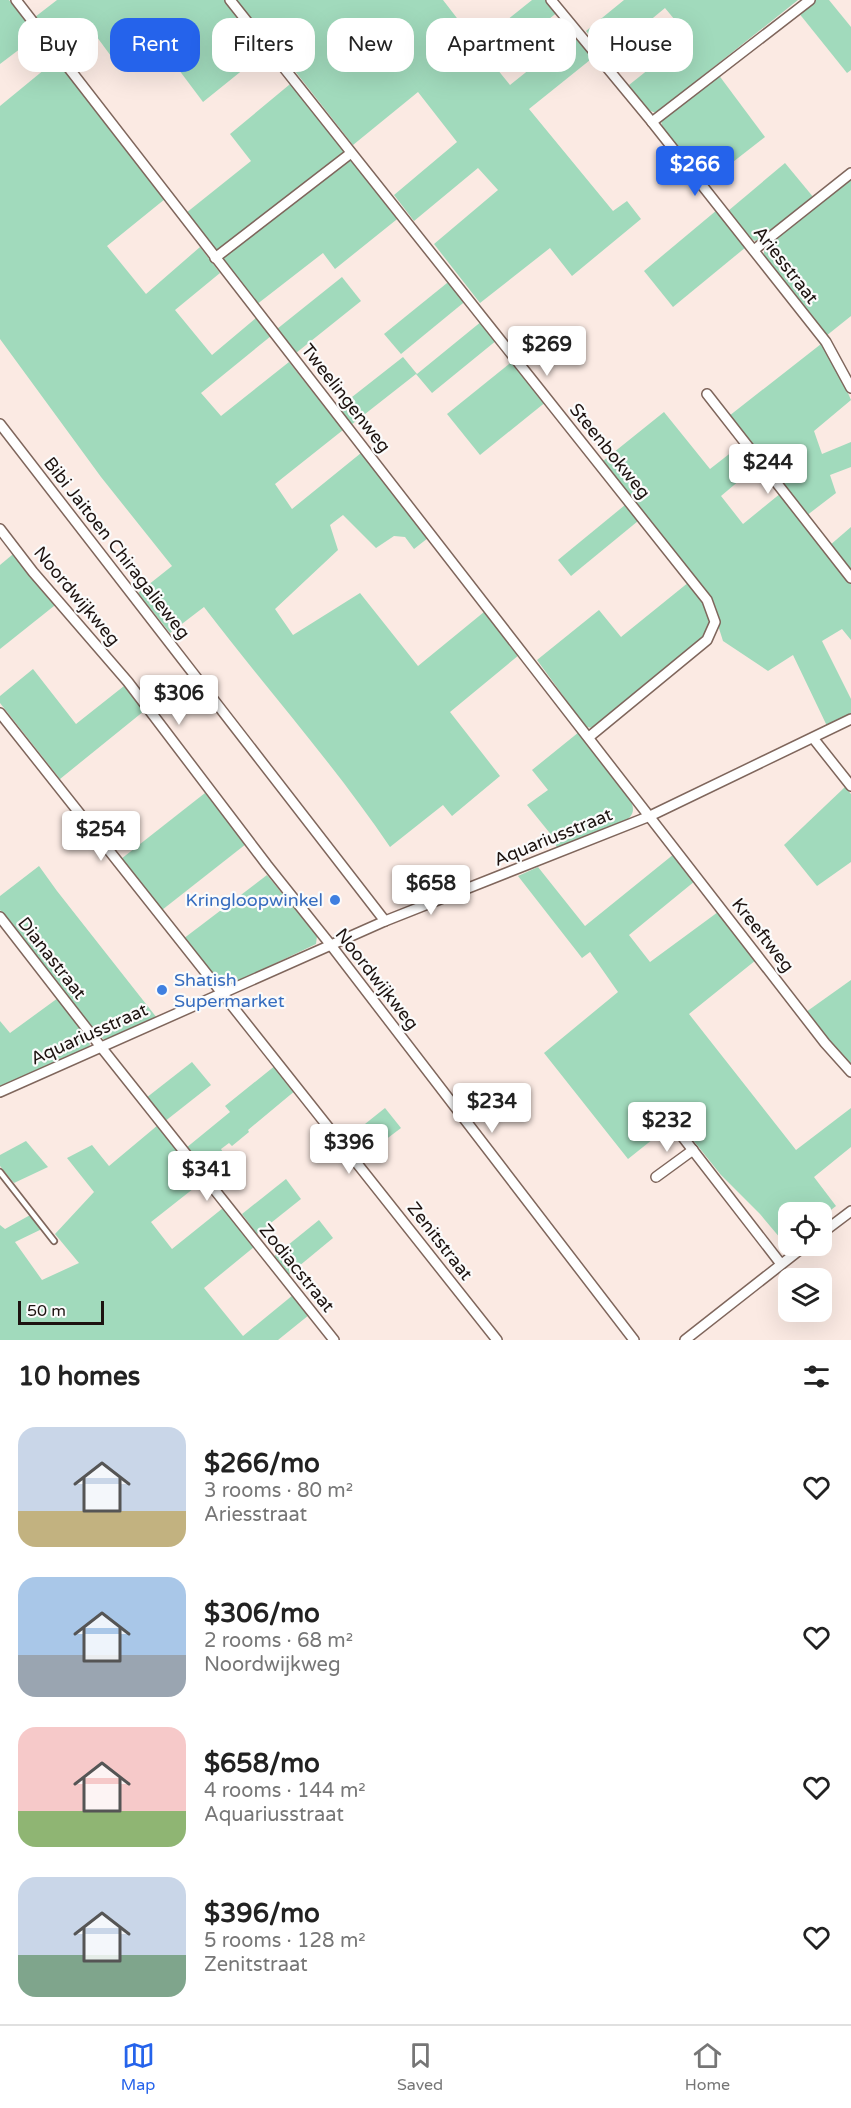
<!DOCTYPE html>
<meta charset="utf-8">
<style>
:root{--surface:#fff;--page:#f2f2f2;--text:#222;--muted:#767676;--line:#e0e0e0;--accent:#2563eb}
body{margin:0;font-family:"Varela Round",sans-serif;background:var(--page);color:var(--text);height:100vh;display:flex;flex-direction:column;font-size:22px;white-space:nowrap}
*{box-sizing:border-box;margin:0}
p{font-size:20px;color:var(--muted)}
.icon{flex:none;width:33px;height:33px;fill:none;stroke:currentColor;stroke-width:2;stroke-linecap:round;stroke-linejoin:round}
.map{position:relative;height:1340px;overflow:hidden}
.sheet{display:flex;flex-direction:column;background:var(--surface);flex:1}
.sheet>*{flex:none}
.hud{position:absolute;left:18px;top:18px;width:816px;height:54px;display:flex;gap:12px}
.tools{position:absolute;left:778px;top:1202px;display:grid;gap:12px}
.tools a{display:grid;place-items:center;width:54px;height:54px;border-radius:12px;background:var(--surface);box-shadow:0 6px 24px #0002;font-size:30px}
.scale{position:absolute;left:18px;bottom:15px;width:86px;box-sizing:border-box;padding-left:6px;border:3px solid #1d1310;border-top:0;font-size:16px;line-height:21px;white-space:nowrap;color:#1d1310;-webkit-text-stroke:4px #fbfbfb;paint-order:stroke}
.price{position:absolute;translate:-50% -51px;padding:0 14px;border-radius:6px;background:#fff;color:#222;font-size:20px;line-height:39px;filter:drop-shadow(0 2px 3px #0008)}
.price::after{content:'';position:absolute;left:50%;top:36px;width:18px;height:14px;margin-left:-9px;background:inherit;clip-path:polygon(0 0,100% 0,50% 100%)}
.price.active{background:var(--accent);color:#fff}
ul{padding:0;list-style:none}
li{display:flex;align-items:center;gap:18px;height:150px;padding:0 18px}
li span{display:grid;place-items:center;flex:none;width:168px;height:120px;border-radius:18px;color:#555}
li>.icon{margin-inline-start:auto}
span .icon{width:72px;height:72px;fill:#fffc;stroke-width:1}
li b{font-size:26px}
h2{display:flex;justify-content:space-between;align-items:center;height:72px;padding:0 18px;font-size:26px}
.chip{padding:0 21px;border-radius:18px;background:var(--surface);box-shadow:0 6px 24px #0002;font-size:21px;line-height:54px}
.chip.active{background:var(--accent);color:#fff}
.menu{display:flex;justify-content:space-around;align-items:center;height:84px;border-top:2px solid var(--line);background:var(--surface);font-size:16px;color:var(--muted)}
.menu a{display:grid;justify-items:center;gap:3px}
.menu .active{color:var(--accent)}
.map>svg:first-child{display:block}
.green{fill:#a1dabc}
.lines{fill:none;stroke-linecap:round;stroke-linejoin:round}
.service-casing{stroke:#7f665c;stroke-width:8}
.minor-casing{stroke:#7f665c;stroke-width:12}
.service{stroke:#fff;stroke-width:4.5}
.minor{stroke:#fff;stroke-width:9}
.shop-dot{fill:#3f7fe0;stroke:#fbfbfb;stroke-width:2}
.labels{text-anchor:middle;stroke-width:4.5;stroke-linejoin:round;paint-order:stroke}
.street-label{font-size:18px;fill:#1d1310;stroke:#fbfbfb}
.shop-label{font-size:18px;fill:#366cbe;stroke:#fbfbfb;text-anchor:end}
</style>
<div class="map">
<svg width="851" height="1340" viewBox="0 0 851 1340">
<rect width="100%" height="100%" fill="#fbeae3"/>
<g class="green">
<polygon points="0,0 9,0 37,36 0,64"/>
<polygon points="57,0 443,0 477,44 532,0 550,0 559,11 493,64 510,85 576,32 595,56 529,109 613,211 627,201 641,219 572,276 550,248 480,303 434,244 498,190 478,168 414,221 394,195 457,142 418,92 353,145 269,38 265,42 270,48 203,102 155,38 119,67 94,33 65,55 35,17"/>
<polygon points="624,0 798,0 656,113 648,110 629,85 689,37 665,8 607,56 586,31"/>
<polygon points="813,0 829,0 851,27 851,70 847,73 798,12"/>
<path d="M56 60 165 199 107 246 146 294 200 247 220 273 175 310 212 355 256 318 271 336 201 393 221 416 289 362 343 430 275 484 292 509 361 453 428 538 414 549 405 537 394 536 376 548 343 515 330 525 338 550 275 609 293 635 360 593 418 666 484 612 519 655 450 712 500 776 452 816 443 805 390 847C333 763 265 687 204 607L170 633 138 593 172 566 101 477 0 339V106Z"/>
<polygon points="718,74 765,137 706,183 663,129 661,121 665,115"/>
<polygon points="295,80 346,151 343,155 218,251 215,251 186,213 251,161 230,134"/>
<polygon points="350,160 356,162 401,216 335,269 323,253 256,305 223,263 222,258 346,161"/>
<polygon points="785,163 814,198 765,237 755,241 752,239 728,211"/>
<polygon points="851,176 851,316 826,336 767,259 764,254 764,247"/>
<polygon points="717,210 746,247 673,307 644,271"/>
<polygon points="342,277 361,301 296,353 277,329"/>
<polygon points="452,279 468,299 401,354 384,334"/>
<polygon points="482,321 497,340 432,393 416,374 351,425 338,408 403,357 417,374"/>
<polygon points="821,344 838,370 851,400 814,431 822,454 851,442 851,467 830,475 836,493 806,516 729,416"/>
<polygon points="514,360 547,401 480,455 447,414"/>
<polygon points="664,412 710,469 742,444 759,464 721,496 743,524 781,493 851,584 851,640 842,629 822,641 851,699 851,715 827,726 793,655 768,671 723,641 708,594 603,461"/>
<polygon points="625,505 638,521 571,576 558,560"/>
<polygon points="851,527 851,573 829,546"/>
<polygon points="18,550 59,602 0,649 0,565"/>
<path d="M689 582C704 601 717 614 703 638L598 724 593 728 586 727 537 660 599 610 621 637Z"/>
<polygon points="33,669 76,724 124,686 144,711 60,779 0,703 0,696"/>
<path d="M579 732 630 799C635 809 634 815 625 821L557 848 553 837 527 805 548 790 532 770Z"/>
<polygon points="845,787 851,794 851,862 817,886 784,845"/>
<polygon points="205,793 246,844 162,910 121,859"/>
<polygon points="674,854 695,881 629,935 650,962 718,912 756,960 689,1014 796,1150 851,1108 851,1147 814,1177 836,1206 822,1217 822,1212 789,1212 789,1243 786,1245 760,1214 721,1175 677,1120 628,1159 544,1053 618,992 590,952 582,958 518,876 538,867 585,926"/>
<polygon points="39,866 57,891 157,1018 105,1040 95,1034 0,910 0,896"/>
<polygon points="267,875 317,936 316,944 232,984 227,986 219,984 183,939"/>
<polygon points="851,980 851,1063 850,1064 824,1037 806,1012"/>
<polygon points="58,998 88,1038 90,1045 87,1049 0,1087 0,1021 10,1033"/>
<polygon points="192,1062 211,1085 164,1122 146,1098"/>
<polygon points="276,1065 296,1090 248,1130 249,1132 232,1146 229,1143 221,1149 224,1154 204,1170 186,1148 230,1112 225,1106"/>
<polygon points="385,1108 401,1128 360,1159 345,1140"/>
<polygon points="158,1125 203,1181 151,1222 172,1249 223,1208 254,1247 204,1288 243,1336 293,1295 309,1315 278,1340 0,1340 0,1225 5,1229 32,1214 44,1228 15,1242 42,1280 79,1263 55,1234 94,1192 67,1158 92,1145 109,1166"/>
<polygon points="26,1141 48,1167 14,1183 0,1166 0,1155"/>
<polygon points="286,1179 301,1199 257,1234 242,1214"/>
<polygon points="319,1220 333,1238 287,1276 272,1258"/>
</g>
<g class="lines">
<defs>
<polyline id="service" points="0,1172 54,1241"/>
<g id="minor">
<polyline points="16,0 825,1043 851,1072"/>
<polyline points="230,0 707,600 715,622 707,640 589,737"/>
<polyline points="551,0 652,122 826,342 851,388"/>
<polyline points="652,122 810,0"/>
<polyline points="754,250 851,173"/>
<polyline points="215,258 351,153"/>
<polyline points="707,394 851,578"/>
<polyline points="0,424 385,921"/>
<polyline points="0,529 33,572 128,682 267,865 330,944 634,1340"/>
<polyline points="0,713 497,1340"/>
<polyline points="813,738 851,786"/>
<polyline points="0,917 101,1047 334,1340"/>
<polyline points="0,1092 385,921 650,816 851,719"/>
<polyline points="678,1131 781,1264"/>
<polyline points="656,1177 693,1150"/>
<polyline points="822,1233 851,1211"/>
<polyline points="685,1340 806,1245"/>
</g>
</defs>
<use href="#service" class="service-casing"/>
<use href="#minor" class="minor-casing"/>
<use href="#service" class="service"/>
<use href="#minor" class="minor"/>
</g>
<g class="shop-dot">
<circle cx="335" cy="900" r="6"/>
<circle cx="162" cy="990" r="6"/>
</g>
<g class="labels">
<g class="street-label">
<text transform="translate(786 265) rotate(52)" y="6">Ariesstraat</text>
<text transform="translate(346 398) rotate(52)" y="6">Tweelingenweg</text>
<text transform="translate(610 451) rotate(51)" y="6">Steenbokweg</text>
<text transform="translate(117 548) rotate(52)" y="6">Bibi Jaitoen Chiragalieweg</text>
<text transform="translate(77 596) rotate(50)" y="6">Noordwijkweg</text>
<text transform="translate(553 837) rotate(-22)" y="6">Aquariusstraat</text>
<text transform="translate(763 935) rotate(52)" y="6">Kreeftweg</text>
<text transform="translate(52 958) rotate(52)" y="6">Dianastraat</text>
<text transform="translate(377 979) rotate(52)" y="6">Noordwijkweg</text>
<text transform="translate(89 1034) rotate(-24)" y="6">Aquariusstraat</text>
<text transform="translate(440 1241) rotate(52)" y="6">Zenitstraat</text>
<text transform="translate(297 1268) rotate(51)" y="6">Zodiacstraat</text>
</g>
<g class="shop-label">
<text x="323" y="906">Kringloopwinkel</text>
<text x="174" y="986" text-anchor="start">Shatish<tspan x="174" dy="21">Supermarket</tspan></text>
</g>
</g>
</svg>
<div class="tools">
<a><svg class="icon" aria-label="locate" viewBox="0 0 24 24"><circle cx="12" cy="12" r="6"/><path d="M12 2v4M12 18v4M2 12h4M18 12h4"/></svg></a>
<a><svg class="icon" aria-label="layers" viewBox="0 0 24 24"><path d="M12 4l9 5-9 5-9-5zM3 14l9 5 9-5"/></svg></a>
</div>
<div class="scale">50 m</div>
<b class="price active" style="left:695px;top:197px">$266</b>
<b class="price" style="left:547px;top:377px">$269</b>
<b class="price" style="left:768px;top:495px">$244</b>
<b class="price" style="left:179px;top:726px">$306</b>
<b class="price" style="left:101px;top:862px">$254</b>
<b class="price" style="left:431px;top:916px">$658</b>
<b class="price" style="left:492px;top:1134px">$234</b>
<b class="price" style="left:667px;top:1153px">$232</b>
<b class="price" style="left:349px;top:1175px">$396</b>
<b class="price" style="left:207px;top:1202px">$341</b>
<div class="hud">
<a class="chip">Buy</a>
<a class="chip active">Rent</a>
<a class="chip">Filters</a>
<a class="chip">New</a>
<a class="chip">Apartment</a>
<a class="chip">House</a>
</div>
</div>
<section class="sheet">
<h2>10 homes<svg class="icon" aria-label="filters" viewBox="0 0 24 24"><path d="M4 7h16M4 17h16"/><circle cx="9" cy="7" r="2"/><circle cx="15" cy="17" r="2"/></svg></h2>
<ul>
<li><span style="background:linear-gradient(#c9d6e8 70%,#c2b280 0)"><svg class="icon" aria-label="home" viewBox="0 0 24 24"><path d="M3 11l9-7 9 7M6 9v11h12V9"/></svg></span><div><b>$266/mo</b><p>3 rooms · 80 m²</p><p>Ariesstraat</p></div><svg class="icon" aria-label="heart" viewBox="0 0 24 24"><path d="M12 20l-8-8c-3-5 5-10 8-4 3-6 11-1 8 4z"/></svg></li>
<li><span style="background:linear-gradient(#a9c7e8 65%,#9aa5b1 0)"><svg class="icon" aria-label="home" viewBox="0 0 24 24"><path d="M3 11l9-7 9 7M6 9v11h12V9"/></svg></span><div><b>$306/mo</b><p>2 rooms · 68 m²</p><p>Noordwijkweg</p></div><svg class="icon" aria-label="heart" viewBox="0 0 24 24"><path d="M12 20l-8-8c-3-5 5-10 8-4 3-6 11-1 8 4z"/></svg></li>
<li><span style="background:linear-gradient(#f6c9c9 70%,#8fb573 0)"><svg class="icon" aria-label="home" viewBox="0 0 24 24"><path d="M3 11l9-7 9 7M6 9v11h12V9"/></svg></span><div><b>$658/mo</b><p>4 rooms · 144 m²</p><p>Aquariusstraat</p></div><svg class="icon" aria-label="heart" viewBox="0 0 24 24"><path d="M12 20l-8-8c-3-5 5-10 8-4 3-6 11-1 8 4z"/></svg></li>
<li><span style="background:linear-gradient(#c9d6e8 65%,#7fa58c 0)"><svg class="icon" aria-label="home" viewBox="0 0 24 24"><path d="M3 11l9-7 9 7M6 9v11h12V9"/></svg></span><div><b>$396/mo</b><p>5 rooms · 128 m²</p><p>Zenitstraat</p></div><svg class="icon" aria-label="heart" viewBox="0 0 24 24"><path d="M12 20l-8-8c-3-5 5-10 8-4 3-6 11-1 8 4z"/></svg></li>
</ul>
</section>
<nav class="menu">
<a class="active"><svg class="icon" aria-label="map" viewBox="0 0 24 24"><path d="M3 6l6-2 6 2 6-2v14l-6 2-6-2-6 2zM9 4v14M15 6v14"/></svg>Map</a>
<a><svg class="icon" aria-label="saved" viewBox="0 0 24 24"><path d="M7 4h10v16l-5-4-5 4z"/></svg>Saved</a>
<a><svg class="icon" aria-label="home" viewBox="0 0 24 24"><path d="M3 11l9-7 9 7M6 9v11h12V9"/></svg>Home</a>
</nav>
